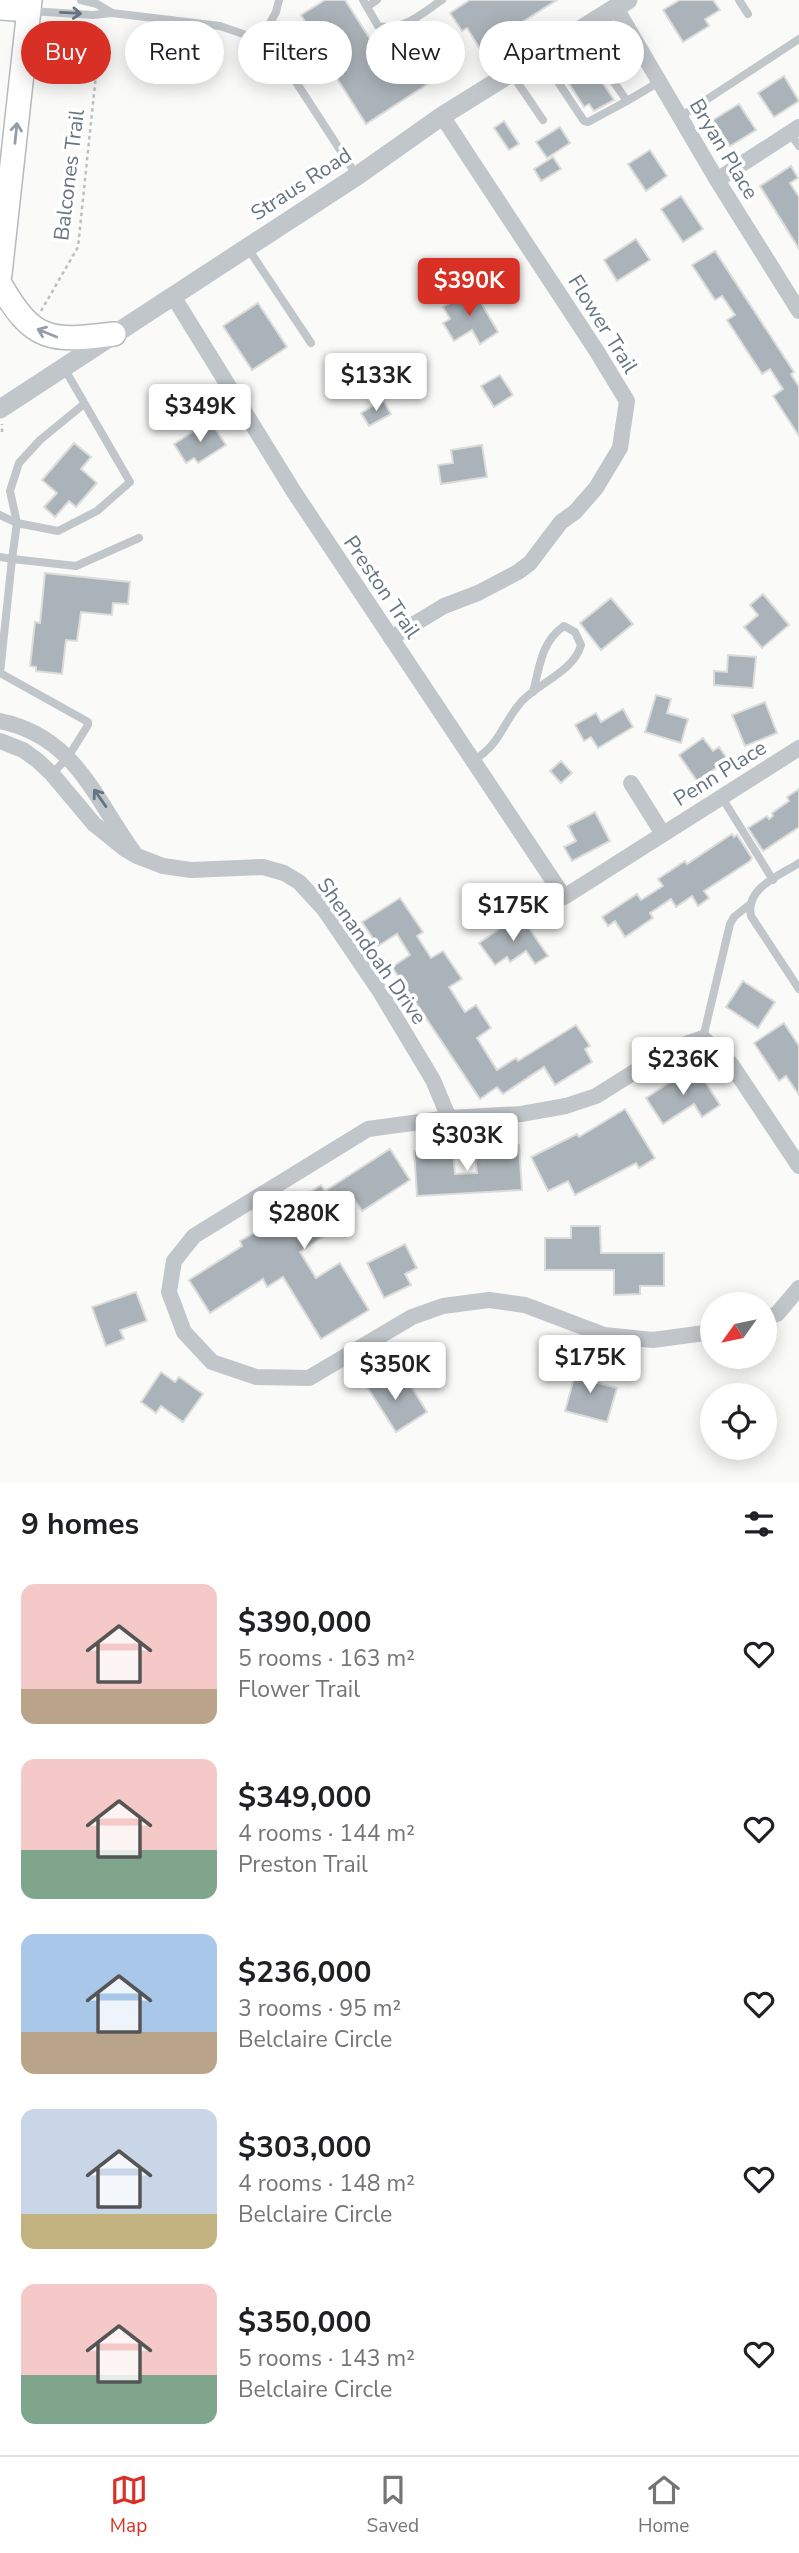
<!DOCTYPE html>
<meta charset="utf-8">
<style>
:root{--surface:#fff;--page:#f2f2f2;--text:#202124;--muted:#757577;--line:#e0e0e0;--accent:#d93025}
body{margin:0;font-family:"Nunito Sans",sans-serif;background:var(--page);color:var(--text);height:100vh;display:flex;flex-direction:column;font-size:26px;white-space:nowrap}
*{box-sizing:border-box;margin:0}
p{font-size:23px;color:var(--muted)}
.icon{flex:none;width:38px;height:38px;fill:none;stroke:currentColor;stroke-width:2;stroke-linecap:round;stroke-linejoin:round}
.map{position:relative;height:1482px;overflow:hidden}
.drawer{display:flex;flex-direction:column;background:var(--surface);flex:1}
.drawer>*{flex:none}
.hud{position:absolute;left:21px;top:21px;width:758px;height:63px;display:flex;gap:14px}
.needle{width:46px;rotate:237deg}
.buttons{position:absolute;left:700px;top:1292px;display:grid;gap:14px}
.buttons a{display:grid;place-items:center;width:77px;height:77px;border-radius:50%;background:var(--surface);box-shadow:0 4px 18px #0003;font-size:35px}
.price{position:absolute;translate:-50% -60px;padding:0 16px;border-radius:7px;background:#fff;color:#222;font-size:23px;line-height:46px;filter:drop-shadow(0 2px 4px #0008)}
.price::after{content:'';position:absolute;left:50%;top:42px;width:21px;height:16px;margin-left:-10px;background:inherit;clip-path:polygon(0 0,100% 0,50% 100%)}
.price.current{background:var(--accent);color:#fff}
ul{padding:0;list-style:none}
li{display:flex;align-items:center;gap:21px;height:175px;padding:0 21px}
li span{display:grid;place-items:center;flex:none;width:196px;height:140px;border-radius:14px;color:#555}
li>.icon{margin-inline-start:auto}
span .icon{width:84px;height:84px;fill:#fffc;stroke-width:1}
li b{font-size:30px}
h2{display:flex;justify-content:space-between;align-items:center;height:84px;padding:0 21px;font-size:30px}
.chip{padding:0 24px;border-radius:32px;background:var(--surface);box-shadow:0 4px 18px #0003;font-size:24px;line-height:63px}
.chip.current{background:var(--accent);color:#fff}
.menu{display:flex;justify-content:space-around;align-items:center;height:98px;border-top:2px solid var(--line);background:var(--surface);font-size:19px;color:var(--muted)}
.menu a{display:grid;justify-items:center;gap:4px}
.menu .current{color:var(--accent)}
.map>svg:first-child{display:block}
.building{fill:#aab3b9;stroke:#dcdcda;stroke-width:2}
.lines{fill:none;stroke-linecap:round;stroke-linejoin:round}
.secondary-casing{stroke:#b6bbc0;stroke-width:24}
.primary-casing{stroke:#b5babe;stroke-width:26}
.path{stroke:#bcbfc2;stroke-width:2.5;stroke-dasharray:3.5 3.5;stroke-linecap:butt}
.service{stroke:#c1c6ca;stroke-width:8}
.minor{stroke:#c1c6ca;stroke-width:16}
.tertiary{stroke:#c1c6ca;stroke-width:19}
.secondary{stroke:#fff;stroke-width:21}
.primary{stroke:#fff;stroke-width:23}
.oneway{stroke:#667582}
.oneway2{stroke:#949ea8}
.labels{text-anchor:middle;stroke-width:7;stroke-linejoin:round;paint-order:stroke}
.street-label{font-size:21px;fill:#667582;stroke:#fff}
</style>
<div class="map">
<svg width="799" height="1482" viewBox="0 0 799 1482">
<rect width="100%" height="100%" fill="#fafaf8"/>
<g class="building">
<polygon points="325,0 345,0 381,56 420,31 446,72 366,124 308,33 311,31 301,15"/>
<polygon points="470,0 557,0 480,49 467,28 462,31 450,13"/>
<polygon points="680,0 713,0 720,10 705,19 709,26 683,42 663,10"/>
<polygon points="590,64 614,100 594,111 589,104 584,107 566,79"/>
<polygon points="784,76 799,101 774,117 758,93"/>
<polygon points="739,104 756,130 730,146 713,120"/>
<polygon points="504,121 519,144 509,150 494,128"/>
<polygon points="560,127 570,143 547,158 536,142"/>
<polygon points="650,150 667,176 646,191 628,164"/>
<polygon points="553,157 561,169 541,181 534,169"/>
<polygon points="791,166 798,178 790,183 799,197 799,249 760,186"/>
<polygon points="681,196 703,229 683,242 661,209"/>
<polygon points="636,239 650,260 617,281 604,260"/>
<polygon points="715,251 794,372 791,374 799,387 799,436 773,396 783,389 770,369 762,374 727,320 735,315 722,296 715,300 692,265"/>
<polygon points="473,289 498,332 480,344 472,330 454,341 443,323 450,319 443,307"/>
<polygon points="258,303 287,347 252,370 223,326"/>
<polygon points="500,375 513,395 494,407 481,386"/>
<polygon points="383,400 391,414 369,426 361,413"/>
<polygon points="210,421 226,445 198,463 194,458 186,463 174,444"/>
<polygon points="74,443 91,457 81,469 97,483 76,507 69,501 55,517 44,507 57,493 42,480"/>
<polygon points="482,445 487,477 441,484 438,465 453,463 451,450"/>
<polygon points="45,573 130,582 128,604 113,603 112,615 81,612 77,641 66,640 62,674 36,671 36,667 30,666 35,622 40,623"/>
<polygon points="763,594 789,625 762,648 744,627 758,615 750,605"/>
<polygon points="611,598 633,624 601,650 580,623"/>
<polygon points="728,655 756,657 753,688 714,685 714,671 727,672"/>
<polygon points="656,695 671,699 667,713 688,719 681,743 645,732"/>
<polygon points="765,702 777,733 745,746 732,715"/>
<polygon points="623,709 633,727 598,748 591,737 584,741 575,725 596,713 601,722"/>
<polygon points="703,738 713,751 719,747 728,760 697,781 679,755"/>
<polygon points="561,761 572,773 561,783 550,771"/>
<polygon points="799,789 799,827 763,851 748,828 767,816 769,819 773,816 772,813 789,801 787,797"/>
<polygon points="595,812 610,841 572,861 564,847 576,841 568,826"/>
<polygon points="732,834 734,837 737,835 752,858 750,861 704,891 709,898 698,906 692,896 676,907 671,899 650,913 653,918 625,937 615,921 608,926 602,917 637,894 641,900 663,886 658,879 685,861 687,864"/>
<polygon points="400,898 423,932 417,936 431,958 443,951 462,979 449,987 465,1012 476,1005 491,1028 477,1038 497,1070 516,1058 518,1061 576,1025 590,1046 585,1049 592,1062 555,1085 544,1067 503,1094 497,1087 480,1099 392,967 410,955 397,934 378,946 362,922"/>
<polygon points="520,915 548,956 535,964 526,951 510,962 507,957 495,965 479,943"/>
<polygon points="743,981 775,1002 758,1028 726,1007"/>
<polygon points="784,1023 799,1046 799,1095 786,1076 779,1081 754,1043"/>
<polygon points="695,1066 720,1105 702,1117 694,1104 663,1124 646,1098"/>
<polygon points="625,1109 655,1158 639,1168 636,1163 575,1195 568,1181 548,1191 531,1157 577,1134 579,1137"/>
<polygon points="519,1145 522,1190 417,1196 414,1151 453,1149 455,1174 477,1173 475,1156 500,1155 499,1146"/>
<polygon points="390,1149 410,1180 362,1211 355,1200 335,1214 342,1224 300,1252 316,1278 340,1263 369,1310 321,1339 283,1277 267,1287 263,1279 210,1313 189,1280 242,1246 240,1241 261,1229 265,1235 291,1218 289,1215 311,1200 307,1194 321,1185 325,1191"/>
<polygon points="571,1226 600,1226 601,1253 664,1253 664,1286 640,1286 640,1294 614,1295 614,1270 545,1270 545,1238 571,1238"/>
<polygon points="405,1244 417,1268 405,1274 411,1285 384,1298 367,1263"/>
<polygon points="136,1292 147,1321 120,1330 124,1339 106,1346 92,1307"/>
<polygon points="579,1360 596,1364 591,1381 617,1388 607,1422 565,1411"/>
<polygon points="377,1370 392,1394 409,1383 427,1412 396,1432 362,1379"/>
<polygon points="161,1372 175,1382 179,1377 203,1394 183,1422 161,1406 156,1413 141,1402"/>
</g>
<g class="lines">
<defs>
<polyline id="secondary" points="0,9 29,11"/>
<g id="primary">
<polyline points="0,274 30,0"/>
<path d="M0 284C33 342 51 342 114 334"/>
</g>
</defs>
<use href="#secondary" class="secondary-casing"/>
<use href="#primary" class="primary-casing"/>
<g class="path">
<polyline points="41,311 78,247 100,36 89,26"/>
<polyline points="2,432 2,424"/>
</g>
<g class="service">
<polyline points="81,0 97,4 112,13"/>
<path d="M363 0 378 26C403 32 422 13 442 0"/>
<polyline points="739,0 748,14"/>
<polyline points="367,7 377,0"/>
<polyline points="30,11 93,15 112,13 220,26 246,35 276,57 296,82 357,176"/>
<polyline points="259,43 276,12 279,0"/>
<polyline points="540,55 584,121 588,122 627,101 579,32"/>
<polyline points="511,73 543,120"/>
<polyline points="627,101 659,82"/>
<polyline points="680,117 799,39"/>
<polyline points="790,133 799,146"/>
<polyline points="247,247 311,343"/>
<polyline points="0,515 17,523 58,531 97,511 130,482 64,368"/>
<polyline points="0,557 12,559 17,523 10,491 19,463 40,440 84,404"/>
<path d="M474 760C501 744 502 723 522 701 540 682 574 671 581 645L575 632 564 626C541 642 540 666 533 692"/>
<polyline points="52,774 68,757 88,725 88,722 0,673 12,559 76,566 139,538"/>
<polyline points="721,796 773,880"/>
<path d="M799 863C779 876 745 888 751 916L799 989"/>
<polyline points="703,1038 730,924 734,917 749,905"/>
</g>
<g class="minor">
<polyline points="616,8 717,180 799,311"/>
<polyline points="717,180 799,127"/>
<polyline points="173,296 294,492 564,897 799,748"/>
<polyline points="391,638 444,606 478,593 518,572 530,563 561,522 575,512 596,488 620,448 627,401 596,350 442,116"/>
<path d="M0 721C74 736 94 797 133 851"/>
<polyline points="0,741 23,750 37,760 52,774 94,824 125,849 137,856 163,866 191,870 263,867 284,873 299,882 324,909 379,990 433,1080 449,1118"/>
<polyline points="631,783 663,834"/>
<polyline points="765,1318 777,1314 799,1288"/>
<polyline points="712,1332 653,1340 604,1335 525,1305 489,1300 443,1306 412,1317 309,1378 256,1377 212,1362 184,1332 169,1292 174,1261 194,1236 368,1129 449,1118 521,1114 566,1106 596,1096 671,1049 703,1038 731,1064 799,1166"/>
</g>
<polyline class="tertiary" points="0,409 357,176 442,116 628,0"/>
<use href="#secondary" class="secondary"/>
<use href="#primary" class="primary"/>
</g>
<defs><path id="oneway-shaft" d="M-6 0H5M1.5-3L5.5 0L1.5 3" fill="none" stroke-width="1.6" stroke-linecap="round" stroke-linejoin="round" transform="scale(1.75)"/></defs>
<g class="oneway">
<use href="#oneway-shaft" transform="translate(71 13) rotate(3)"/>
<use href="#oneway-shaft" transform="translate(100 798) rotate(-125)"/>
</g>
<g class="oneway2">
<use href="#oneway-shaft" transform="translate(16 133) rotate(-84)"/>
<use href="#oneway-shaft" transform="translate(47 333) rotate(-158)"/>
</g>
<g class="labels">
<g class="street-label">
<text transform="translate(724 149) rotate(59)" y="7">Bryan Place</text>
<text transform="translate(69 175) rotate(-83)" y="7">Balcones Trail</text>
<text transform="translate(301 184) rotate(-33)" y="7">Straus Road</text>
<text transform="translate(603 324) rotate(58)" y="7">Flower Trail</text>
<text transform="translate(382 587) rotate(56)" y="7">Preston Trail</text>
<text transform="translate(720 773) rotate(-32)" y="7">Penn Place</text>
<text transform="translate(372 951) rotate(55)" y="7">Shenandoah Drive</text>
</g>
</g>
</svg>
<div class="buttons">
<a><svg class="needle" viewBox="-14 -14 28 28"><path d="M0-13l5 13h-10z" fill="#e53935"/><path d="M0 13l5-13h-10z" fill="#757577"/></svg></a>
<a><svg class="icon" aria-label="locate" viewBox="0 0 24 24"><circle cx="12" cy="12" r="6"/><path d="M12 2v4M12 18v4M2 12h4M18 12h4"/></svg></a>
</div>
<b class="price current" style="left:469px;top:318px">$390K</b>
<b class="price" style="left:376px;top:413px">$133K</b>
<b class="price" style="left:200px;top:444px">$349K</b>
<b class="price" style="left:513px;top:943px">$175K</b>
<b class="price" style="left:683px;top:1097px">$236K</b>
<b class="price" style="left:467px;top:1173px">$303K</b>
<b class="price" style="left:304px;top:1251px">$280K</b>
<b class="price" style="left:590px;top:1395px">$175K</b>
<b class="price" style="left:395px;top:1402px">$350K</b>
<div class="hud">
<a class="chip current">Buy</a>
<a class="chip">Rent</a>
<a class="chip">Filters</a>
<a class="chip">New</a>
<a class="chip">Apartment</a>
</div>
</div>
<section class="drawer">
<h2>9 homes<svg class="icon" aria-label="filters" viewBox="0 0 24 24"><path d="M4 7h16M4 17h16"/><circle cx="9" cy="7" r="2"/><circle cx="15" cy="17" r="2"/></svg></h2>
<ul>
<li><span style="background:linear-gradient(#f6c9c9 75%,#b9a48a 0)"><svg class="icon" aria-label="home" viewBox="0 0 24 24"><path d="M3 11l9-7 9 7M6 9v11h12V9"/></svg></span><div><b>$390,000</b><p>5 rooms · 163 m²</p><p>Flower Trail</p></div><svg class="icon" aria-label="heart" viewBox="0 0 24 24"><path d="M12 20l-8-8c-3-5 5-10 8-4 3-6 11-1 8 4z"/></svg></li>
<li><span style="background:linear-gradient(#f6c9c9 65%,#7fa58c 0)"><svg class="icon" aria-label="home" viewBox="0 0 24 24"><path d="M3 11l9-7 9 7M6 9v11h12V9"/></svg></span><div><b>$349,000</b><p>4 rooms · 144 m²</p><p>Preston Trail</p></div><svg class="icon" aria-label="heart" viewBox="0 0 24 24"><path d="M12 20l-8-8c-3-5 5-10 8-4 3-6 11-1 8 4z"/></svg></li>
<li><span style="background:linear-gradient(#a9c7e8 70%,#b9a48a 0)"><svg class="icon" aria-label="home" viewBox="0 0 24 24"><path d="M3 11l9-7 9 7M6 9v11h12V9"/></svg></span><div><b>$236,000</b><p>3 rooms · 95 m²</p><p>Belclaire Circle</p></div><svg class="icon" aria-label="heart" viewBox="0 0 24 24"><path d="M12 20l-8-8c-3-5 5-10 8-4 3-6 11-1 8 4z"/></svg></li>
<li><span style="background:linear-gradient(#c9d6e8 75%,#c2b280 0)"><svg class="icon" aria-label="home" viewBox="0 0 24 24"><path d="M3 11l9-7 9 7M6 9v11h12V9"/></svg></span><div><b>$303,000</b><p>4 rooms · 148 m²</p><p>Belclaire Circle</p></div><svg class="icon" aria-label="heart" viewBox="0 0 24 24"><path d="M12 20l-8-8c-3-5 5-10 8-4 3-6 11-1 8 4z"/></svg></li>
<li><span style="background:linear-gradient(#f6c9c9 65%,#7fa58c 0)"><svg class="icon" aria-label="home" viewBox="0 0 24 24"><path d="M3 11l9-7 9 7M6 9v11h12V9"/></svg></span><div><b>$350,000</b><p>5 rooms · 143 m²</p><p>Belclaire Circle</p></div><svg class="icon" aria-label="heart" viewBox="0 0 24 24"><path d="M12 20l-8-8c-3-5 5-10 8-4 3-6 11-1 8 4z"/></svg></li>
</ul>
</section>
<nav class="menu">
<a class="current"><svg class="icon" aria-label="map" viewBox="0 0 24 24"><path d="M3 6l6-2 6 2 6-2v14l-6 2-6-2-6 2zM9 4v14M15 6v14"/></svg>Map</a>
<a><svg class="icon" aria-label="saved" viewBox="0 0 24 24"><path d="M7 4h10v16l-5-4-5 4z"/></svg>Saved</a>
<a><svg class="icon" aria-label="home" viewBox="0 0 24 24"><path d="M3 11l9-7 9 7M6 9v11h12V9"/></svg>Home</a>
</nav>
